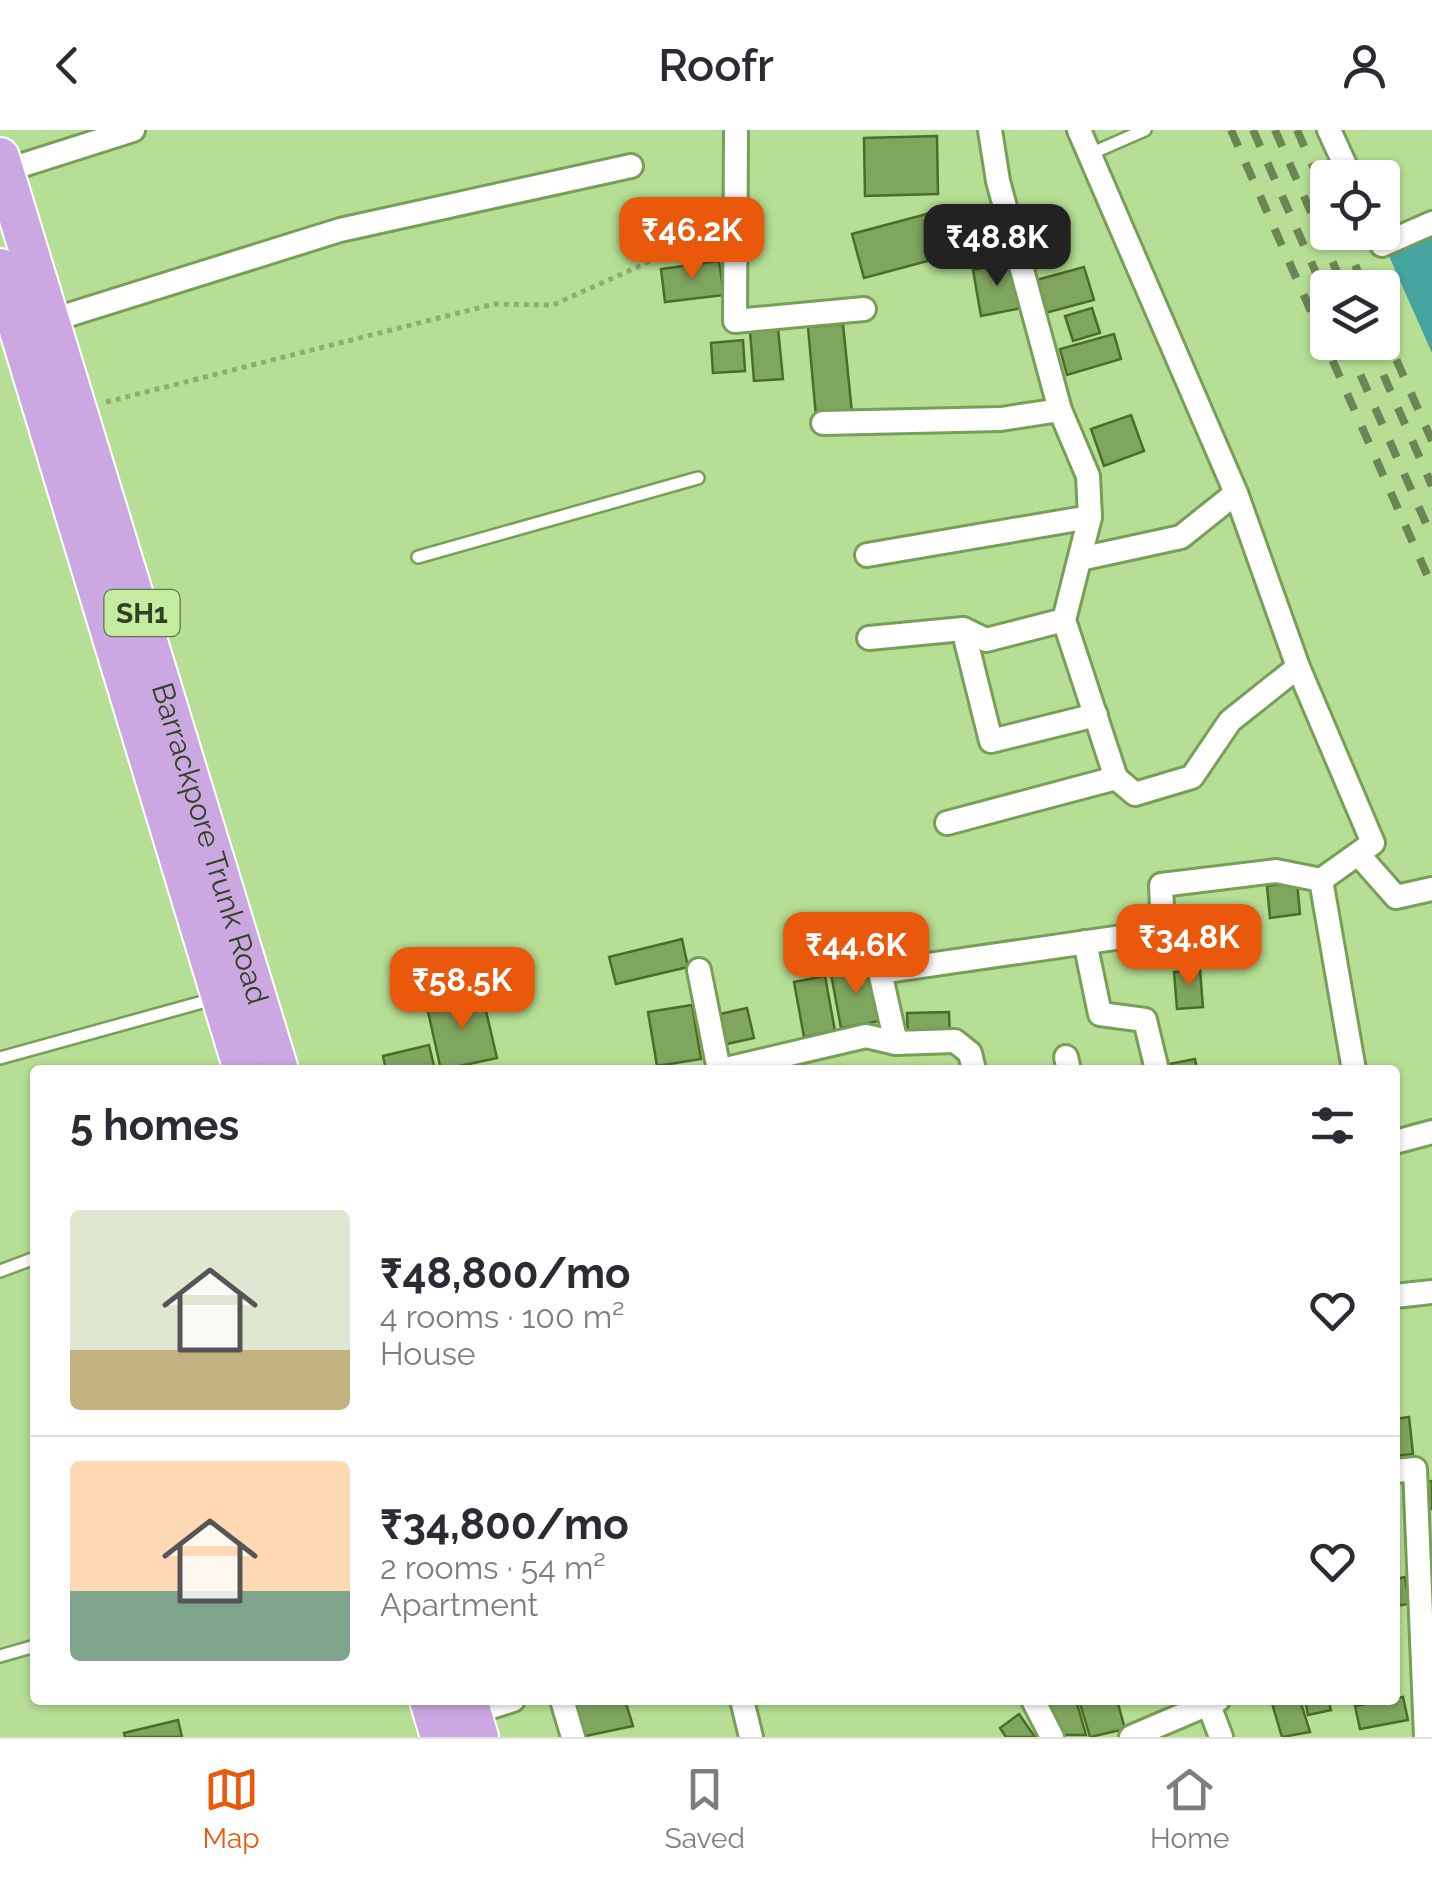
<!DOCTYPE html>
<meta charset="utf-8">
<style>
:root{--surface:#fff;--page:#f2f2f3;--text:#2b2b33;--muted:#7c7c81;--line:#e1e1e2;--accent:#ea580c}
body{margin:0;font-family:Raleway,sans-serif;background:var(--page);color:var(--text);height:100vh;display:flex;flex-direction:column;font-size:38px;white-space:nowrap}
*{box-sizing:border-box;margin:0}
p{font-size:32px;color:var(--muted)}
.icon{flex:none;width:55px;height:55px;fill:none;stroke:currentColor;stroke-width:2;stroke-linecap:round;stroke-linejoin:round}
.map{position:relative;flex:1;overflow:hidden}
.sheet{position:absolute;left:30px;top:935px;width:1370px;height:640px;display:flex;flex-direction:column;background:var(--surface);border-radius:10px;box-shadow:0 2px 8px #0004}
.sheet>*{flex:none}
.buttons{position:absolute;left:1310px;top:30px;display:grid;gap:20px}
.buttons a{display:grid;place-items:center;width:90px;height:90px;border-radius:10px;background:var(--surface);box-shadow:0 2px 8px #0004;font-size:50px}
.price{position:absolute;translate:-50% -85px;padding:0 22px;border-radius:20px;background:var(--accent);color:#fff;font-size:32px;line-height:65px;filter:drop-shadow(0 2px 5px #0008)}
.price::after{content:'';position:absolute;left:50%;top:60px;width:30px;height:22px;margin-left:-15px;background:inherit;clip-path:polygon(0 0,100% 0,50% 100%)}
.price.active{background:#222;color:#fff}
ul{padding:0;list-style:none}
li{display:flex;align-items:center;gap:30px;height:250px;padding:0 40px}
li+li{border-top:2px solid var(--line)}
li span{display:grid;place-items:center;flex:none;width:280px;height:200px;border-radius:10px;color:#555}
li>.icon{margin-inline-start:auto}
span .icon{width:120px;height:120px;fill:#fffc;stroke-width:1}
li b{font-size:42px}
h2{display:flex;justify-content:space-between;align-items:center;height:120px;padding:0 40px;font-size:42px}
header{display:flex;justify-content:space-between;align-items:center;height:130px;padding:0 40px;background:var(--surface);font-size:45px;font-weight:600}
.tab-bar{display:flex;justify-content:space-around;align-items:center;height:140px;border-top:2px solid var(--line);background:var(--surface);font-size:28px;color:var(--muted)}
.tab-bar a{display:grid;justify-items:center;gap:5px}
.tab-bar .active{color:var(--accent)}
.map>svg:first-child{display:block}
.water{fill:#46a5a1}
.building{fill:#7fa65e;stroke:#4a6e27;stroke-width:2.5}
.lines{fill:none;stroke-linecap:round;stroke-linejoin:round}
.lane-casing{stroke:#789e57;stroke-width:16}
.street-casing{stroke:#789e57;stroke-width:28}
.primary-casing{stroke:#fff;stroke-width:42}
.path{stroke:#8cae71;stroke-width:5;stroke-dasharray:5 5;stroke-linecap:butt}
.lane{stroke:#fff;stroke-width:11}
.street{stroke:#fff;stroke-width:22}
.primary{stroke:#cba8e1;stroke-width:38}
.rail{stroke:#6b8654;stroke-width:8;stroke-dasharray:18 18;stroke-linecap:butt}
.labels{text-anchor:middle;stroke-width:10;stroke-linejoin:round;paint-order:stroke}
.shield{fill:#c3eca1;stroke:#5d7549;stroke-width:2.5}
.shield-label{font-size:28px;font-weight:bold;fill:#314223}
.street-label{font-size:30px;fill:#314223;stroke:#c3eca1}
</style>
<header><svg class="icon" aria-label="back" viewBox="0 0 24 24"><path d="M15 5l-7 7 7 7"/></svg>Roofr<svg class="icon" aria-label="person" viewBox="0 0 24 24"><circle cx="12" cy="8" r="4"/><path d="M4 21q1-7 8-7t8 7"/></svg></header>
<div class="map">
<svg width="1432" height="1607" viewBox="0 0 1432 1607">
<rect width="100%" height="100%" fill="#b6df95"/>
<polygon class="water" points="1432,107 1432,223 1389,126"/>
<g class="building">
<polygon points="937,6 938,64 865,66 864,8"/>
<polygon points="934,82 946,126 864,148 852,104"/>
<polygon points="719,131 724,165 665,172 661,139"/>
<polygon points="1013,133 1022,178 981,186 973,140"/>
<polygon points="1084,137 1094,170 1038,185 1029,152"/>
<polygon points="1092,178 1100,203 1073,211 1065,186"/>
<polygon points="843,194 852,283 816,287 808,197"/>
<polygon points="778,198 783,249 754,251 750,201"/>
<polygon points="1114,204 1121,229 1067,245 1060,219"/>
<polygon points="743,210 745,241 713,243 711,213"/>
<polygon points="1131,285 1144,321 1104,336 1091,299"/>
<polygon points="1297,752 1300,784 1270,788 1267,756"/>
<polygon points="682,809 688,837 616,854 609,827"/>
<polygon points="871,837 880,891 841,898 831,844"/>
<polygon points="1200,840 1203,877 1177,879 1174,842"/>
<polygon points="825,846 835,901 804,907 794,852"/>
<polygon points="482,864 497,928 441,940 427,877"/>
<polygon points="692,875 701,929 657,936 648,882"/>
<polygon points="747,878 754,908 718,916 711,886"/>
<polygon points="949,882 950,909 908,911 907,883"/>
<polygon points="429,915 435,940 386,940 383,926"/>
<polygon points="1195,929 1197,940 1165,940 1164,935"/>
<polygon points="1409,1287 1413,1324 1395,1326 1395,1289"/>
<polygon points="1432,1351 1432,1379 1421,1380 1417,1352"/>
<polygon points="1405,1447 1409,1474 1395,1476 1395,1449"/>
<polygon points="1403,1567 1408,1590 1360,1599 1355,1576"/>
<polygon points="570,1570 625,1570 633,1596 581,1607"/>
<polygon points="1056,1570 1076,1570 1086,1605 1058,1605 1042,1576"/>
<polygon points="1079,1570 1117,1570 1125,1599 1090,1607"/>
<polygon points="1271,1570 1300,1570 1310,1602 1282,1607"/>
<polygon points="1305,1570 1328,1570 1331,1580 1308,1585"/>
<polygon points="1019,1584 1035,1607 1006,1607 1000,1598"/>
<polygon points="178,1590 182,1607 125,1607 124,1603"/>
</g>
<g class="lines">
<defs>
<g id="lane">
<polyline points="1090,24 1145,0"/>
<polyline points="418,427 698,348"/>
<polyline points="0,928 217,868"/>
<polyline points="0,1141 35,1128"/>
<polyline points="0,1526 35,1516"/>
</g>
<g id="street">
<polyline points="736,0 735,191 864,179"/>
<polyline points="990,0 998,51 1060,280 1088,346 1090,387 1064,490 1116,648 1135,664 1192,647 1230,591 1298,537"/>
<polyline points="1079,0 1236,363 1298,537 1373,713 1321,750 1354,940"/>
<polyline points="1329,0 1351,48"/>
<polyline points="4,41 133,0"/>
<polyline points="1376,102 1382,115 1432,93"/>
<polyline points="49,191 340,100 631,36"/>
<polyline points="823,293 1001,289 1060,280"/>
<polyline points="867,425 1090,387"/>
<polyline points="1080,429 1181,407 1236,363"/>
<polyline points="963,499 991,611 1096,585"/>
<polyline points="869,508 963,499 986,510 1064,490"/>
<polyline points="947,693 1116,648"/>
<polyline points="1358,724 1396,767 1432,759"/>
<polyline points="1085,812 1100,884 1145,890 1157,940"/>
<polyline points="699,840 719,940"/>
<polyline points="896,913 880,842 1163,801 1161,755 1276,741 1321,750"/>
<polyline points="1066,927 1069,940"/>
<polyline points="722,940 866,906 896,913 955,911 970,923 974,940"/>
<polyline points="1395,1012 1432,1002"/>
<polyline points="1395,1166 1432,1162"/>
<polyline points="1395,1341 1415,1339 1426,1607"/>
<polyline points="562,1570 573,1607"/>
<polyline points="742,1570 751,1607"/>
<polyline points="1033,1570 1052,1607"/>
<polyline points="1207,1570 1221,1607"/>
<polyline points="472,1583 513,1570"/>
<polyline points="1131,1607 1218,1570"/>
</g>
<g id="primary">
<path id="s1" d="M0 27 279 940"/>
<polyline points="0,138 243,940"/>
<polyline points="429,1570 440,1607"/>
<polyline points="468,1570 479,1607"/>
</g>
</defs>
<use href="#lane" class="lane-casing"/>
<use href="#street" class="street-casing"/>
<use href="#primary" class="primary-casing"/>
<polyline class="path" points="106,272 494,174 553,175 655,129 711,115"/>
<use href="#lane" class="lane"/>
<use href="#street" class="street"/>
<use href="#primary" class="primary"/>
<g class="rail">
<polyline points="1231,0 1432,456"/>
<polyline points="1253,0 1328,170"/>
<polyline points="1275,0 1344,158"/>
<polyline points="1297,0 1328,71"/>
<polyline points="1341,102 1365,158"/>
<polyline points="1382,197 1432,311"/>
<polyline points="1346,212 1432,407"/>
<polyline points="1369,212 1432,356"/>
</g>
</g>
<g class="labels">
<rect class="shield" x="104.5" y="460" width="75" height="46" rx="8"/>
<g class="shield-label">
<text x="142" y="493">SH1</text>
</g>
<g class="street-label">
<text dy="10" stroke="none"><textPath href="#s1" startOffset="718">Barrackpore Trunk Road</textPath></text>
</g>
</g>
</svg>
<div class="buttons">
<a><svg class="icon" aria-label="locate" viewBox="0 0 24 24"><circle cx="12" cy="12" r="6"/><path d="M12 2v4M12 18v4M2 12h4M18 12h4"/></svg></a>
<a><svg class="icon" aria-label="layers" viewBox="0 0 24 24"><path d="M12 4l9 5-9 5-9-5zM3 14l9 5 9-5"/></svg></a>
</div>
<b class="price" style="left:692px;top:152px">₹46.2K</b>
<b class="price active" style="left:997px;top:159px">₹48.8K</b>
<b class="price" style="left:1189px;top:859px">₹34.8K</b>
<b class="price" style="left:856px;top:867px">₹44.6K</b>
<b class="price" style="left:462px;top:902px">₹58.5K</b>
<section class="sheet">
<h2>5 homes<svg class="icon" aria-label="filters" viewBox="0 0 24 24"><path d="M4 7h16M4 17h16"/><circle cx="9" cy="7" r="2"/><circle cx="15" cy="17" r="2"/></svg></h2>
<ul>
<li><span style="background:linear-gradient(#dfe7d0 70%,#c2b280 0)"><svg class="icon" aria-label="home" viewBox="0 0 24 24"><path d="M3 11l9-7 9 7M6 9v11h12V9"/></svg></span><div><b>₹48,800/mo</b><p>4 rooms · 100 m²</p><p>House</p></div><svg class="icon" aria-label="heart" viewBox="0 0 24 24"><path d="M12 20l-8-8c-3-5 5-10 8-4 3-6 11-1 8 4z"/></svg></li>
<li><span style="background:linear-gradient(#ffd9b3 65%,#7fa58c 0)"><svg class="icon" aria-label="home" viewBox="0 0 24 24"><path d="M3 11l9-7 9 7M6 9v11h12V9"/></svg></span><div><b>₹34,800/mo</b><p>2 rooms · 54 m²</p><p>Apartment</p></div><svg class="icon" aria-label="heart" viewBox="0 0 24 24"><path d="M12 20l-8-8c-3-5 5-10 8-4 3-6 11-1 8 4z"/></svg></li>
</ul>
</section>
</div>
<nav class="tab-bar">
<a class="active"><svg class="icon" aria-label="map" viewBox="0 0 24 24"><path d="M3 6l6-2 6 2 6-2v14l-6 2-6-2-6 2zM9 4v14M15 6v14"/></svg>Map</a>
<a><svg class="icon" aria-label="saved" viewBox="0 0 24 24"><path d="M7 4h10v16l-5-4-5 4z"/></svg>Saved</a>
<a><svg class="icon" aria-label="home" viewBox="0 0 24 24"><path d="M3 11l9-7 9 7M6 9v11h12V9"/></svg>Home</a>
</nav>
